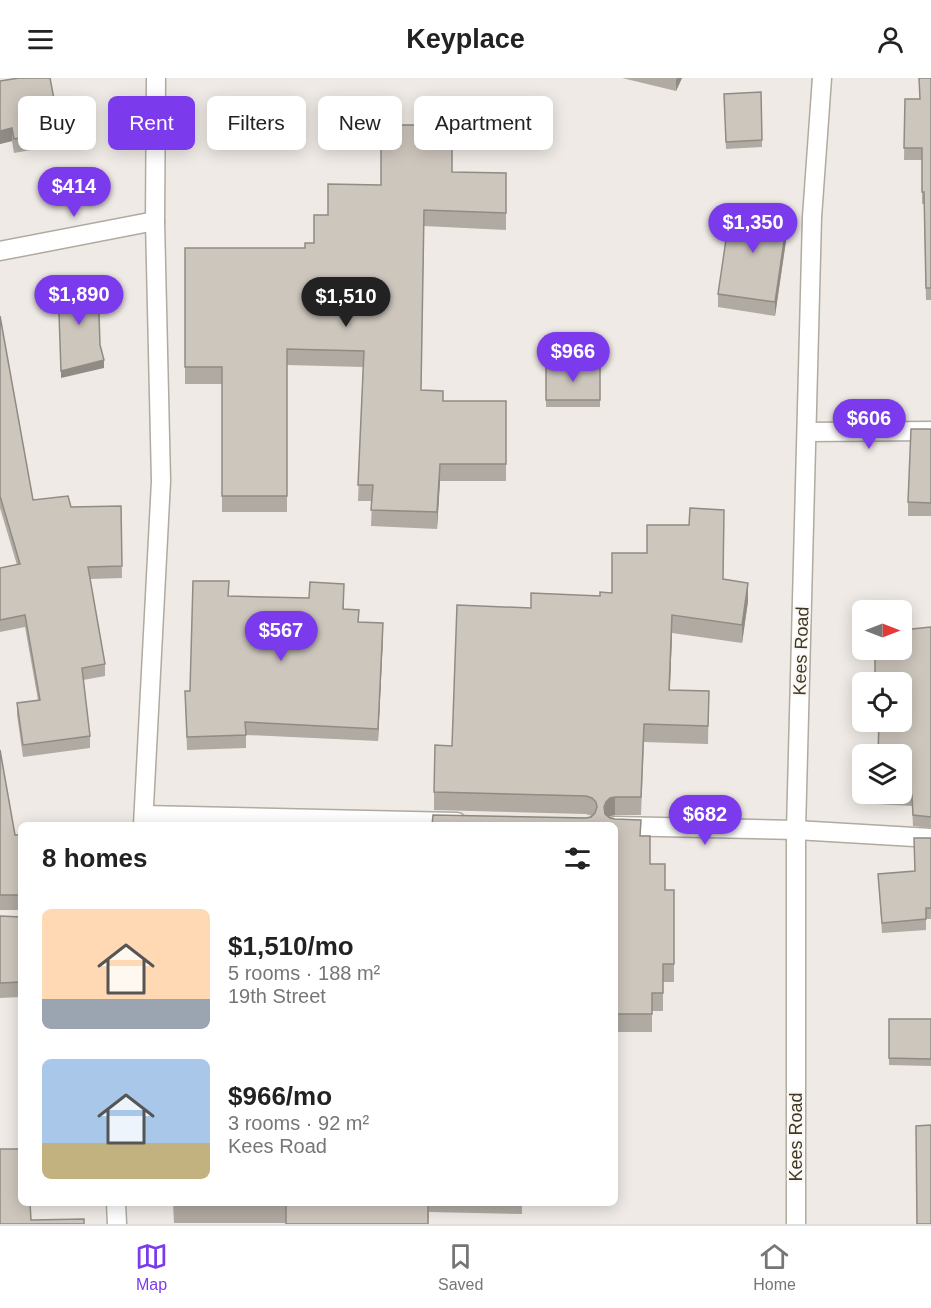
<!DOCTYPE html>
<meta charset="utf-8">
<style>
:root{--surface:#fff;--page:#f6f6f6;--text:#222;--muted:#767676;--line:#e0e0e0;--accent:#7c3aed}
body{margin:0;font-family:Arial,sans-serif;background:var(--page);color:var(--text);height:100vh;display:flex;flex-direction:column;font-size:22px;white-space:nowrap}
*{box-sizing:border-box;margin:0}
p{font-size:20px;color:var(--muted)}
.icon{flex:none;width:33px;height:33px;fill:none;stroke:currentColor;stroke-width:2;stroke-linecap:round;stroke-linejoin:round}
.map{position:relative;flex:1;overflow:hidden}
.panel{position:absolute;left:18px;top:744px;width:600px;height:384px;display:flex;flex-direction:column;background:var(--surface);border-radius:9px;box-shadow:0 3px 15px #0003}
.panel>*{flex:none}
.hud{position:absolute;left:18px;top:18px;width:600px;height:54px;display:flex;gap:12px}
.needle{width:39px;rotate:90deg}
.fabs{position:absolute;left:852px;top:522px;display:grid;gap:12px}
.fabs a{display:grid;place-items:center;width:60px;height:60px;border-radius:9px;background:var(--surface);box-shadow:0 3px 15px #0003;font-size:30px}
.price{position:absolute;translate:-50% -51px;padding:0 14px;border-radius:21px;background:var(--accent);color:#fff;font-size:20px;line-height:39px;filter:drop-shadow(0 2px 3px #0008)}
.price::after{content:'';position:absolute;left:50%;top:36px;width:18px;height:14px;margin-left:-9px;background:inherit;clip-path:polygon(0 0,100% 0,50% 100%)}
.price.on{background:#222;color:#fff}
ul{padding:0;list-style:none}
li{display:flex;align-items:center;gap:18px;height:150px;padding:0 24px}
li span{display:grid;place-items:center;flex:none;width:168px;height:120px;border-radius:9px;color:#555}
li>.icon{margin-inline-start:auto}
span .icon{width:72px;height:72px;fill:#fffc;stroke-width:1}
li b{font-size:26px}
h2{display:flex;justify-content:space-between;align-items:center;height:72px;padding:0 24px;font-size:26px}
.tag{padding:0 21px;border-radius:9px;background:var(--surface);box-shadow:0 3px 15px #0003;font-size:21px;line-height:54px}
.tag.on{background:var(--accent);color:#fff}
header{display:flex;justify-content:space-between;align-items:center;height:78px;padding:0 24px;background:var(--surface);font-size:27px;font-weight:600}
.tabs{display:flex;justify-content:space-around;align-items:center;height:84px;border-top:2px solid var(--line);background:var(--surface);font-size:16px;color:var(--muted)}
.tabs a{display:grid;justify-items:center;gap:3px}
.tabs .on{color:var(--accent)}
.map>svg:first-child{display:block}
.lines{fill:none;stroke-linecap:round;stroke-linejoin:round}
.street-casing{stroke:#b0aa9f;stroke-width:21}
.street{stroke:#fff;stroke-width:18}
.wall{fill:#b0aaa3}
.shaded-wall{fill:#908b84}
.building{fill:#cdc6bd;stroke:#908b84;stroke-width:1.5}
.labels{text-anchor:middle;stroke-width:4.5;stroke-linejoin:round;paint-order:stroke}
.street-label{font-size:18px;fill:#413823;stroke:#fbf8f6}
</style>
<header><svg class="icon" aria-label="menu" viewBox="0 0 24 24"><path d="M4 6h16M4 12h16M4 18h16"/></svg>Keyplace<svg class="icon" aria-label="person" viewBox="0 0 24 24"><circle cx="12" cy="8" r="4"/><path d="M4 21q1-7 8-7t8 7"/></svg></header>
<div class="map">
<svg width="931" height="1146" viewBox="0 0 931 1146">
<rect width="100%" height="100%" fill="#efeae5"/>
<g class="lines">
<defs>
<g id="street">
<polyline points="0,173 155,143"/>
<polyline points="807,354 931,353"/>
<polyline points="144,737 457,744"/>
<polyline points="143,747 161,403 155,143 156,0"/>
<polyline points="615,748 796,752 931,760"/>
<polyline points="116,1125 117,1146"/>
<polyline points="796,1146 796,752 812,139 822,0"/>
</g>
</defs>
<use href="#street" class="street-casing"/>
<use href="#street" class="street"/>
</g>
<g class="wall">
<polygon points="622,0 682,0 676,13"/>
<polygon points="931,0 931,222 926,222 924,126 922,126 922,82 904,82 905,21 919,21"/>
<polygon points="0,3 60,53 60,67 14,75 12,63 0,66"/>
<polygon points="761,14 762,69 726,71 724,16"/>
<polygon points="452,94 506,95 506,152 424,148 421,312 443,323 506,323 506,403 440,403 437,451 371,448 372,423 358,423 363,289 287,287 287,434 222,434 222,306 185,306 185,170 305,170 314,165 328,137 381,107"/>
<polygon points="788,149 775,238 718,229 718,216"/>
<polygon points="0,238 33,422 71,429 121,428 122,500 90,501 105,586 105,598 83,602 90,658 90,670 23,679 17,637 17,625 38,622 25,549 0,554 0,490 17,487 0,430"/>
<rect x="546" y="288" width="54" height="41"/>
<polygon points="931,351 931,438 908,438 908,424"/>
<polygon points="723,501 748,523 742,565 672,555 670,612 709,613 708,666 644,664 641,737 615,737 609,739 641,758 650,786 665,812 674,812 674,904 663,904 663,933 652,933 652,954 615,954 615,747 586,740 592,738 586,736 434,732 434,714 452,668 531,530 600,518 612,515"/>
<polygon points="229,518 309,520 344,518 344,531 359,544 383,558 378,663 246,657 246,670 187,672 185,613 190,613"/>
<polygon points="931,549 931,750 913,748 912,728 876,726 876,716 902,572"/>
<polygon points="0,672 15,757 21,757 21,832 0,832"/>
<polygon points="931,760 931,841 926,841 926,852 882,855 878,796 915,793"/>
<polygon points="0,838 21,839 21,919 0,920"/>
<polygon points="889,941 931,941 931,988 889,987"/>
<polygon points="173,1125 522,1125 522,1136 429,1134 428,1146 286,1146 286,1145 174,1145"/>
</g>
<g class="shaded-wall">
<polygon points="677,0 682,0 676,13 676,2"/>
<polygon points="12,50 12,63 0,66 0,53"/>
<polygon points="788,136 788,149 775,238 775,224"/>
<polygon points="104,282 104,290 61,300 61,293"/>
<polygon points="440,386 440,403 437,451 437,434"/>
<polygon points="748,505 748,523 742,565 742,547"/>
<polygon points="672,537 672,555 669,630 669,612"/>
<polygon points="383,545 383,558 378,663 378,651"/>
<polygon points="615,719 615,737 610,738 606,742 604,729 606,724 610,720"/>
</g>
<g class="building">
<polygon points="19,0 50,0 60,53 14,61 12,50 0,53 0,3"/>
<polygon points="919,0 931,0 931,210 926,210 924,114 922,114 922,70 904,70 905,21 920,21"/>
<polygon points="761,14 762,62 726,64 724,16"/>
<polygon points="381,47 452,47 452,94 506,95 506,135 424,132 421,312 443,313 443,323 506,323 506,386 440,386 437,434 371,432 373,407 358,407 364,273 287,271 287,418 222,418 222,289 185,289 185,170 305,170 305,165 314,165 314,137 328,137 328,106 381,107"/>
<polygon points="731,128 788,136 775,224 718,216"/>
<polygon points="98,206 100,267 104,282 61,293 58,207"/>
<polygon points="0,238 33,422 68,418 71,429 121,428 122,488 88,489 105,586 82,590 90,658 23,667 17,625 40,622 25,537 0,542 0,490 20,486 0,418"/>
<rect x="546" y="288" width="54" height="34"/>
<polygon points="911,351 931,351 931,425 908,424"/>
<polygon points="690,430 724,432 723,501 748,505 742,547 672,537 669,612 709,613 708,648 644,646 641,719 615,719 610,720 606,724 604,729 605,736 610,740 615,741 641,742 640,758 650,758 650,786 665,786 665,812 674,812 674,886 663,886 663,915 652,915 652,936 615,936 615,747 432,747 433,737 586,740 591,739 595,735 597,729 596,724 592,720 586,718 434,714 435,667 452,668 457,527 531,530 531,515 600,518 600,514 612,515 612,475 647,475 647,447 689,447"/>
<polygon points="193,503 229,503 228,518 309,520 310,504 344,506 343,531 359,532 358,544 383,545 378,651 245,644 246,657 187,659 185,613 190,613"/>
<polygon points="931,549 931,739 913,737 912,717 876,716 902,716 902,676 878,676 879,644 902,644 902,604 875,604 875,572 902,572 902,552"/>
<polygon points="0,672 15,757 21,757 21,817 0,817"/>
<polygon points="914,760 931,760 931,830 926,830 926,841 882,845 878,796 915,793"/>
<polygon points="0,838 21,839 21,904 0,905"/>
<polygon points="889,941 931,941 931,981 889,980"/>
<polygon points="931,1047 931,1146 917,1146 916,1048"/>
<polygon points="0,1071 21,1071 21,1125 30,1125 31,1142 84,1141 84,1146 0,1146"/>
<polygon points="174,1125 428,1125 428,1146 286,1146 286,1127 174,1127"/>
</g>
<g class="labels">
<g class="street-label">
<text transform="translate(801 573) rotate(-88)" y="6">Kees Road</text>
<text transform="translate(796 1059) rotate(-90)" y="6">Kees Road</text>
</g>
</g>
</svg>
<div class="fabs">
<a><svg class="needle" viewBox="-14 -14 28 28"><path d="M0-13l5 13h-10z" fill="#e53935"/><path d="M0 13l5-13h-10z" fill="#767676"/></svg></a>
<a><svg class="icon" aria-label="locate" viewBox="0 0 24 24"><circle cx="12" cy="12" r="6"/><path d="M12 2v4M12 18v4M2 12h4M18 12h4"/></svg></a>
<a><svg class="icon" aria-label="layers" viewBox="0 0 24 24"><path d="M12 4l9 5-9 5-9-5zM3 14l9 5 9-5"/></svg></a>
</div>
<b class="price" style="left:74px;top:140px">$414</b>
<b class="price" style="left:753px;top:176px">$1,350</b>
<b class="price" style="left:79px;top:248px">$1,890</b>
<b class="price on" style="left:346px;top:250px">$1,510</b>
<b class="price" style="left:573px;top:305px">$966</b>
<b class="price" style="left:869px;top:372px">$606</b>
<b class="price" style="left:281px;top:584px">$567</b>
<b class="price" style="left:705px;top:768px">$682</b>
<div class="hud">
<a class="tag">Buy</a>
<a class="tag on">Rent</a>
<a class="tag">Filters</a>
<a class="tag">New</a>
<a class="tag">Apartment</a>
</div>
<section class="panel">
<h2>8 homes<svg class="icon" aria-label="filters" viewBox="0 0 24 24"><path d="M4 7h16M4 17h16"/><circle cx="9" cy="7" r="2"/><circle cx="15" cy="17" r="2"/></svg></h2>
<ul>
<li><span style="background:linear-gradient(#ffd9b3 75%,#9aa5b1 0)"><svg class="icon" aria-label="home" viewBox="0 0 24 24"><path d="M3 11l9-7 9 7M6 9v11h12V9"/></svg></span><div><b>$1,510/mo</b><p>5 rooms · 188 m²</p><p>19th Street</p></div></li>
<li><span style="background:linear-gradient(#a9c7e8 70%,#c2b280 0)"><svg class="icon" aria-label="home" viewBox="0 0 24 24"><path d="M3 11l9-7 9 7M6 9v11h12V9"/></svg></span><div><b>$966/mo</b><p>3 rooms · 92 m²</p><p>Kees Road</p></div></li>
</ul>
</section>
</div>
<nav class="tabs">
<a class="on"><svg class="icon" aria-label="map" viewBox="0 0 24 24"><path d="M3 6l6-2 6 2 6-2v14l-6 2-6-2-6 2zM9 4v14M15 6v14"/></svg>Map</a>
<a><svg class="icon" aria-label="saved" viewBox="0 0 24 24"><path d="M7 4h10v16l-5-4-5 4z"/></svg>Saved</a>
<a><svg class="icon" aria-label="home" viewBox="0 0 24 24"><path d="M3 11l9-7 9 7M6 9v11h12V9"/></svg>Home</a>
</nav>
